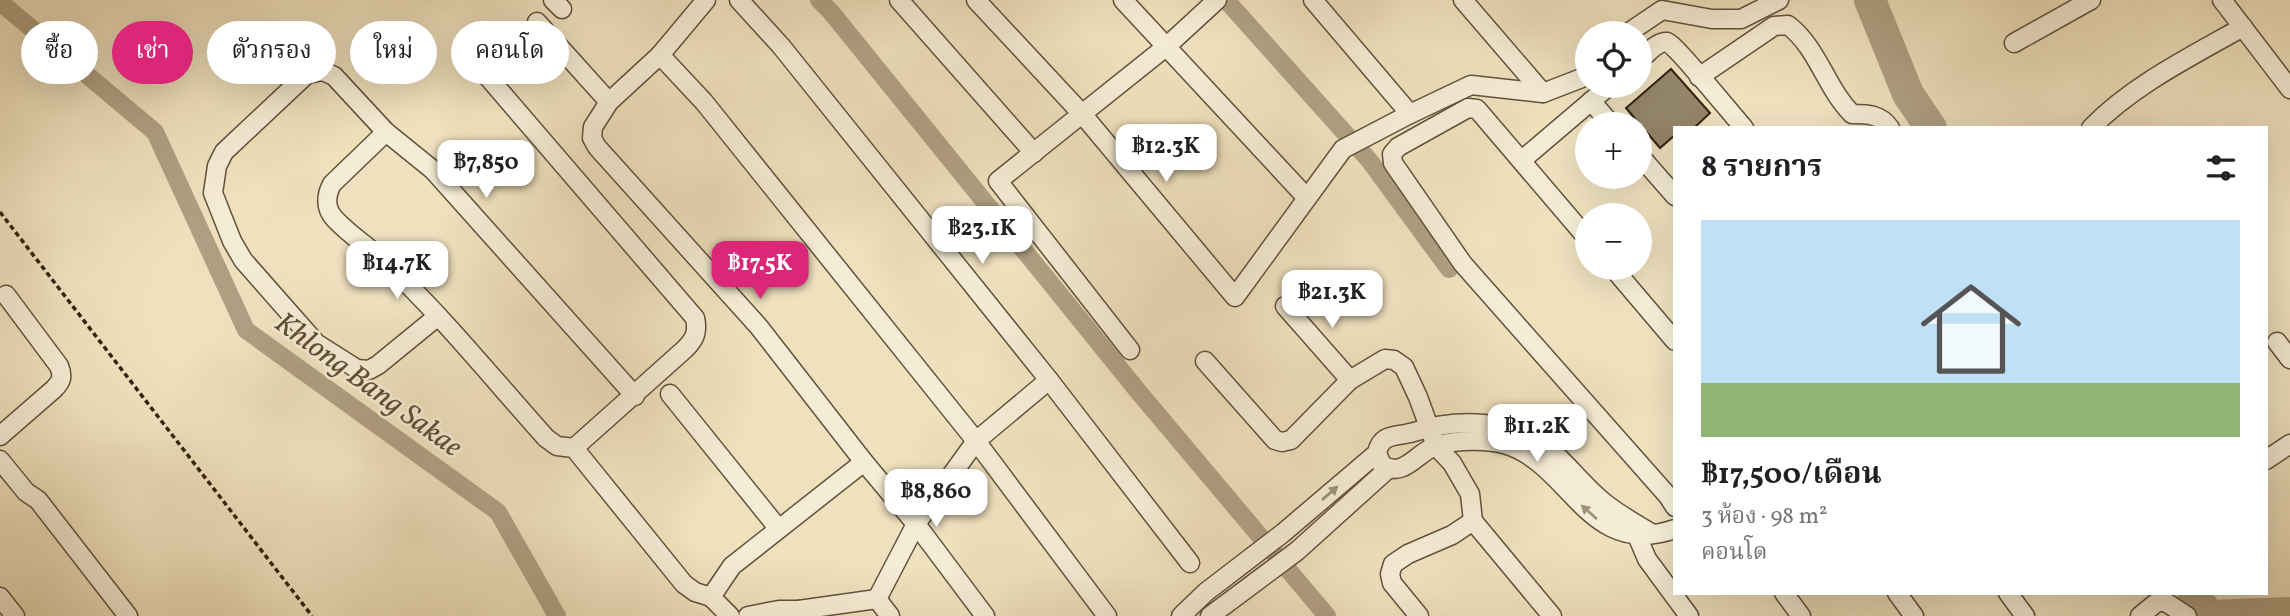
<!DOCTYPE html>
<html lang="th">
<meta charset="utf-8">
<style>
:root{--surface:#fff;--page:#f6f6f6;--text:#202124;--muted:#757577;--accent:#db2777}
body{margin:0;font-family:Vollkorn,"Noto Serif Thai",serif;background:var(--page);color:var(--text);height:100vh;display:flex;flex-direction:column;font-size:26px;white-space:nowrap}
*{box-sizing:border-box;margin:0}
p{font-size:23px;color:var(--muted)}
.icon{flex:none;width:38px;height:38px;fill:none;stroke:currentColor;stroke-width:2;stroke-linecap:round;stroke-linejoin:round}
.map{position:relative;flex:1;overflow:hidden}
.side{position:absolute;left:1673px;top:126px;width:595px;height:469px;display:flex;flex-direction:column;background:var(--surface);border-radius:0px;box-shadow:0 7px 28px #0002}
.side>*{flex:none}
.hud{position:absolute;left:21px;top:21px;width:665px;height:63px;display:flex;gap:14px}
.controls{position:absolute;left:1575px;top:21px;display:grid;gap:14px}
.controls a{display:grid;place-items:center;width:77px;height:77px;border-radius:50%;background:var(--surface);box-shadow:0 7px 28px #0002;font-size:35px}
.price{position:absolute;translate:-50% -60px;padding:0 16px;border-radius:14px;background:#fff;color:#222;font-size:23px;line-height:46px;filter:drop-shadow(0 2px 4px #0008)}
.price::after{content:'';position:absolute;left:50%;top:42px;width:21px;height:16px;margin-left:-10px;background:inherit;clip-path:polygon(0 0,100% 0,50% 100%)}
.price.on{background:var(--accent);color:#fff}
ul{padding:0;list-style:none}
li{display:grid;align-content:center;gap:14px;height:371px;padding:0 28px}
li span{display:grid;place-items:center;height:217px;border-radius:0px;color:#555}
li>.icon{margin-inline-start:auto}
span .icon{width:126px;height:126px;fill:#fffc;stroke-width:1}
li b{font-size:30px}
h2{display:flex;justify-content:space-between;align-items:center;height:84px;padding:0 28px;font-size:30px}
.tag{padding:0 24px;border-radius:32px;background:var(--surface);box-shadow:0 7px 28px #0002;font-size:24px;line-height:63px}
.tag.on{background:var(--accent);color:#fff}
.map>svg:first-child{display:block}
.lines{fill:none;stroke-linecap:round;stroke-linejoin:round}
.canal{stroke:#afa083;stroke-width:18}
.river{stroke:#afa083;stroke-width:32}
.building{fill:#94866a;stroke:#322310;stroke-width:2}
.minor-casing{stroke:#61523c;stroke-width:21}
.path{stroke:#322310;stroke-width:3.5;stroke-dasharray:5 3.5;stroke-linecap:butt}
.minor{stroke:#f5ecd5;stroke-width:18}
.oneway{fill:#9d927c}
.labels{text-anchor:middle;stroke-width:5;stroke-linejoin:round;paint-order:stroke}
.water-label{font-size:30px;font-style:italic;fill:#5e4f38;stroke:#f5ecd5}
</style>
<div class="map">
<svg width="2290" height="616" viewBox="0 0 2290 616">
<rect width="100%" height="100%" fill="#efe1be"/>
<filter id="stains"><feTurbulence type="fractalNoise" baseFrequency=".00286" numOctaves="4"/><feColorMatrix values="0 0 0 0 .2 0 0 0 0 .09 0 0 0 0 .02 0 0 0 .5 -.17"/></filter>
<radialGradient id="worn" r=".72"><stop offset=".6" stop-color="#630" stop-opacity="0"/><stop offset="1" stop-color="#630" stop-opacity=".3"/></radialGradient>
<g class="lines">
<g class="canal">
<polyline points="819,0 831,12 1137,390 1327,616"/>
<polyline points="1226,0 1369,160 1449,269"/>
<polyline points="0,2 155,132 246,330 498,512 557,616"/>
</g>
<g class="river">
<polyline points="1870,0 1908,94 1931,128"/>
<polyline points="2193,593 2209,616"/>
<polyline points="2211,616 2290,613"/>
</g>
</g>
<polygon class="building" points="1671,69 1710,113 1694,128 1675,128 1675,135 1660,148 1626,108"/>
<g class="lines">
<defs>
<g id="minor">
<polyline points="553,0 562,9"/>
<polyline points="706,0 660,55 609,102 593,127 592,138 597,147 759,327 864,462 916,524 985,616"/>
<polyline points="739,0 781,46 1049,380 1190,563"/>
<polyline points="899,0 1034,153"/>
<polyline points="976,0 1083,115 1235,297 1343,149 1410,114"/>
<polyline points="1123,0 1306,197"/>
<polyline points="1313,0 1410,114 1471,85 1543,93 1587,76"/>
<polyline points="1463,0 1543,93"/>
<polyline points="2222,0 2290,89"/>
<polyline points="537,22 609,102"/>
<polyline points="1628,33 1662,10 1712,19 1741,19 1779,0"/>
<polyline points="2014,43 2091,0"/>
<polyline points="660,55 704,102 976,441 1107,616"/>
<path d="M1640 60C1647 54 1657 41 1667 42 1674 43 1734 117 1744 128"/>
<path d="M481 69 695 318C698 332 695 339 685 349L574 448"/>
<path d="M1699 77 1774 26 1788 25C1818 48 1826 88 1852 114 1868 114 1880 114 1890 128"/>
<polyline points="1591,101 1611,124"/>
<path d="M2091 128C2133 85 2190 57 2243 27"/>
<path d="M386 132 332 184C326 195 325 208 334 218 349 235 371 248 387 264 444 318 494 380 546 438L557 446 574 448 684 584 695 592 711 597"/>
<polyline points="1640,156 1675,196"/>
<polyline points="1522,160 1609,86"/>
<polyline points="1587,238 1477,109 1468,108 1398,147 1392,154 1393,163 1463,264 1668,496 1675,507"/>
<polyline points="1613,268 1675,341"/>
<polyline points="1285,306 1350,380"/>
<polyline points="438,316 378,365 369,370 357,369 316,343 243,260 232,241 213,193 217,166 224,152 307,74 323,71 334,76 386,132 433,170 635,396"/>
<polyline points="2277,342 2290,359"/>
<polyline points="1130,350 998,181 1167,46 1217,0"/>
<polyline points="1205,361 1275,440 1282,442 1291,440 1350,380 1385,359 1394,360 1404,367 1418,397 1436,446 1452,463 1470,494 1473,521 1452,535 1408,554 1393,564 1390,574 1392,583 1419,616"/>
<polyline points="670,394 778,528"/>
<path d="M0 436 54 389C62 381 63 376 59 366L6 295"/>
<path d="M1377 453 1382 465C1405 479 1417 451 1438 445 1458 440 1487 439 1507 445 1572 466 1588 559 1675 529"/>
<polyline points="0,460 26,492 38,500 128,616"/>
<polyline points="2266,460 2290,444"/>
<polyline points="1473,521 1552,616"/>
<polyline points="1633,526 1647,559 1689,616"/>
<polyline points="1784,593 1801,616"/>
<polyline points="1897,593 1914,616"/>
<polyline points="2008,593 2025,616"/>
<polyline points="0,597 15,616"/>
<polyline points="877,599 890,616"/>
<polyline points="799,610 877,599 916,524 976,441 1049,380"/>
<polyline points="730,616 711,597 732,566 864,462"/>
<polyline points="748,616 779,610 799,610 804,616"/>
<path d="M1181 616 1206 592 1283 533 1377 453C1381 432 1398 437 1414 432 1457 418 1512 419 1548 448 1569 465 1585 488 1606 504 1620 515 1636 524 1651 533"/>
<polyline points="1210,616 1297,551 1388,469"/>
<polyline points="2140,616 2156,603 2164,601 2187,616"/>
</g>
</defs>
<use href="#minor" class="minor-casing"/>
<polyline class="path" points="0,212 312,616"/>
<use href="#minor" class="minor"/>
</g>
<defs><path id="oneway-solid" d="M-6-.8H1V-3.2L6.5 0L1 3.2V.8H-6Z" transform="scale(1.75)"/></defs>
<g class="oneway">
<use href="#oneway-solid" transform="translate(1330 493) rotate(-41)"/>
<use href="#oneway-solid" transform="translate(1589 512) rotate(-138)"/>
</g>
<g class="labels">
<g class="water-label">
<text transform="translate(369 384) rotate(36)" y="10">Khlong Bang Sakae</text>
</g>
</g>
<rect width="100%" height="100%" filter="url(#stains)"/>
<rect width="100%" height="100%" fill="url(#worn)"/>
</svg>
<div class="controls">
<a><svg class="icon" aria-label="locate" viewBox="0 0 24 24"><circle cx="12" cy="12" r="6"/><path d="M12 2v4M12 18v4M2 12h4M18 12h4"/></svg></a>
<a>+</a>
<a>−</a>
</div>
<b class="price" style="left:1166px;top:184px">฿12.3K</b>
<b class="price" style="left:486px;top:200px">฿7,850</b>
<b class="price" style="left:982px;top:266px">฿23.1K</b>
<b class="price" style="left:397px;top:301px">฿14.7K</b>
<b class="price on" style="left:760px;top:301px">฿17.5K</b>
<b class="price" style="left:1332px;top:330px">฿21.3K</b>
<b class="price" style="left:1537px;top:464px">฿11.2K</b>
<b class="price" style="left:936px;top:529px">฿8,860</b>
<div class="hud">
<a class="tag">ซื้อ</a>
<a class="tag on">เช่า</a>
<a class="tag">ตัวกรอง</a>
<a class="tag">ใหม่</a>
<a class="tag">คอนโด</a>
</div>
<section class="side">
<h2>8 รายการ<svg class="icon" aria-label="filters" viewBox="0 0 24 24"><path d="M4 7h16M4 17h16"/><circle cx="9" cy="7" r="2"/><circle cx="15" cy="17" r="2"/></svg></h2>
<ul>
<li><span style="background:linear-gradient(#bfe0f5 75%,#8fb573 0)"><svg class="icon" aria-label="home" viewBox="0 0 24 24"><path d="M3 11l9-7 9 7M6 9v11h12V9"/></svg></span><div><b>฿17,500/เดือน</b><p>3 ห้อง · 98 m²</p><p>คอนโด</p></div></li>
</ul>
</section>
</div>
